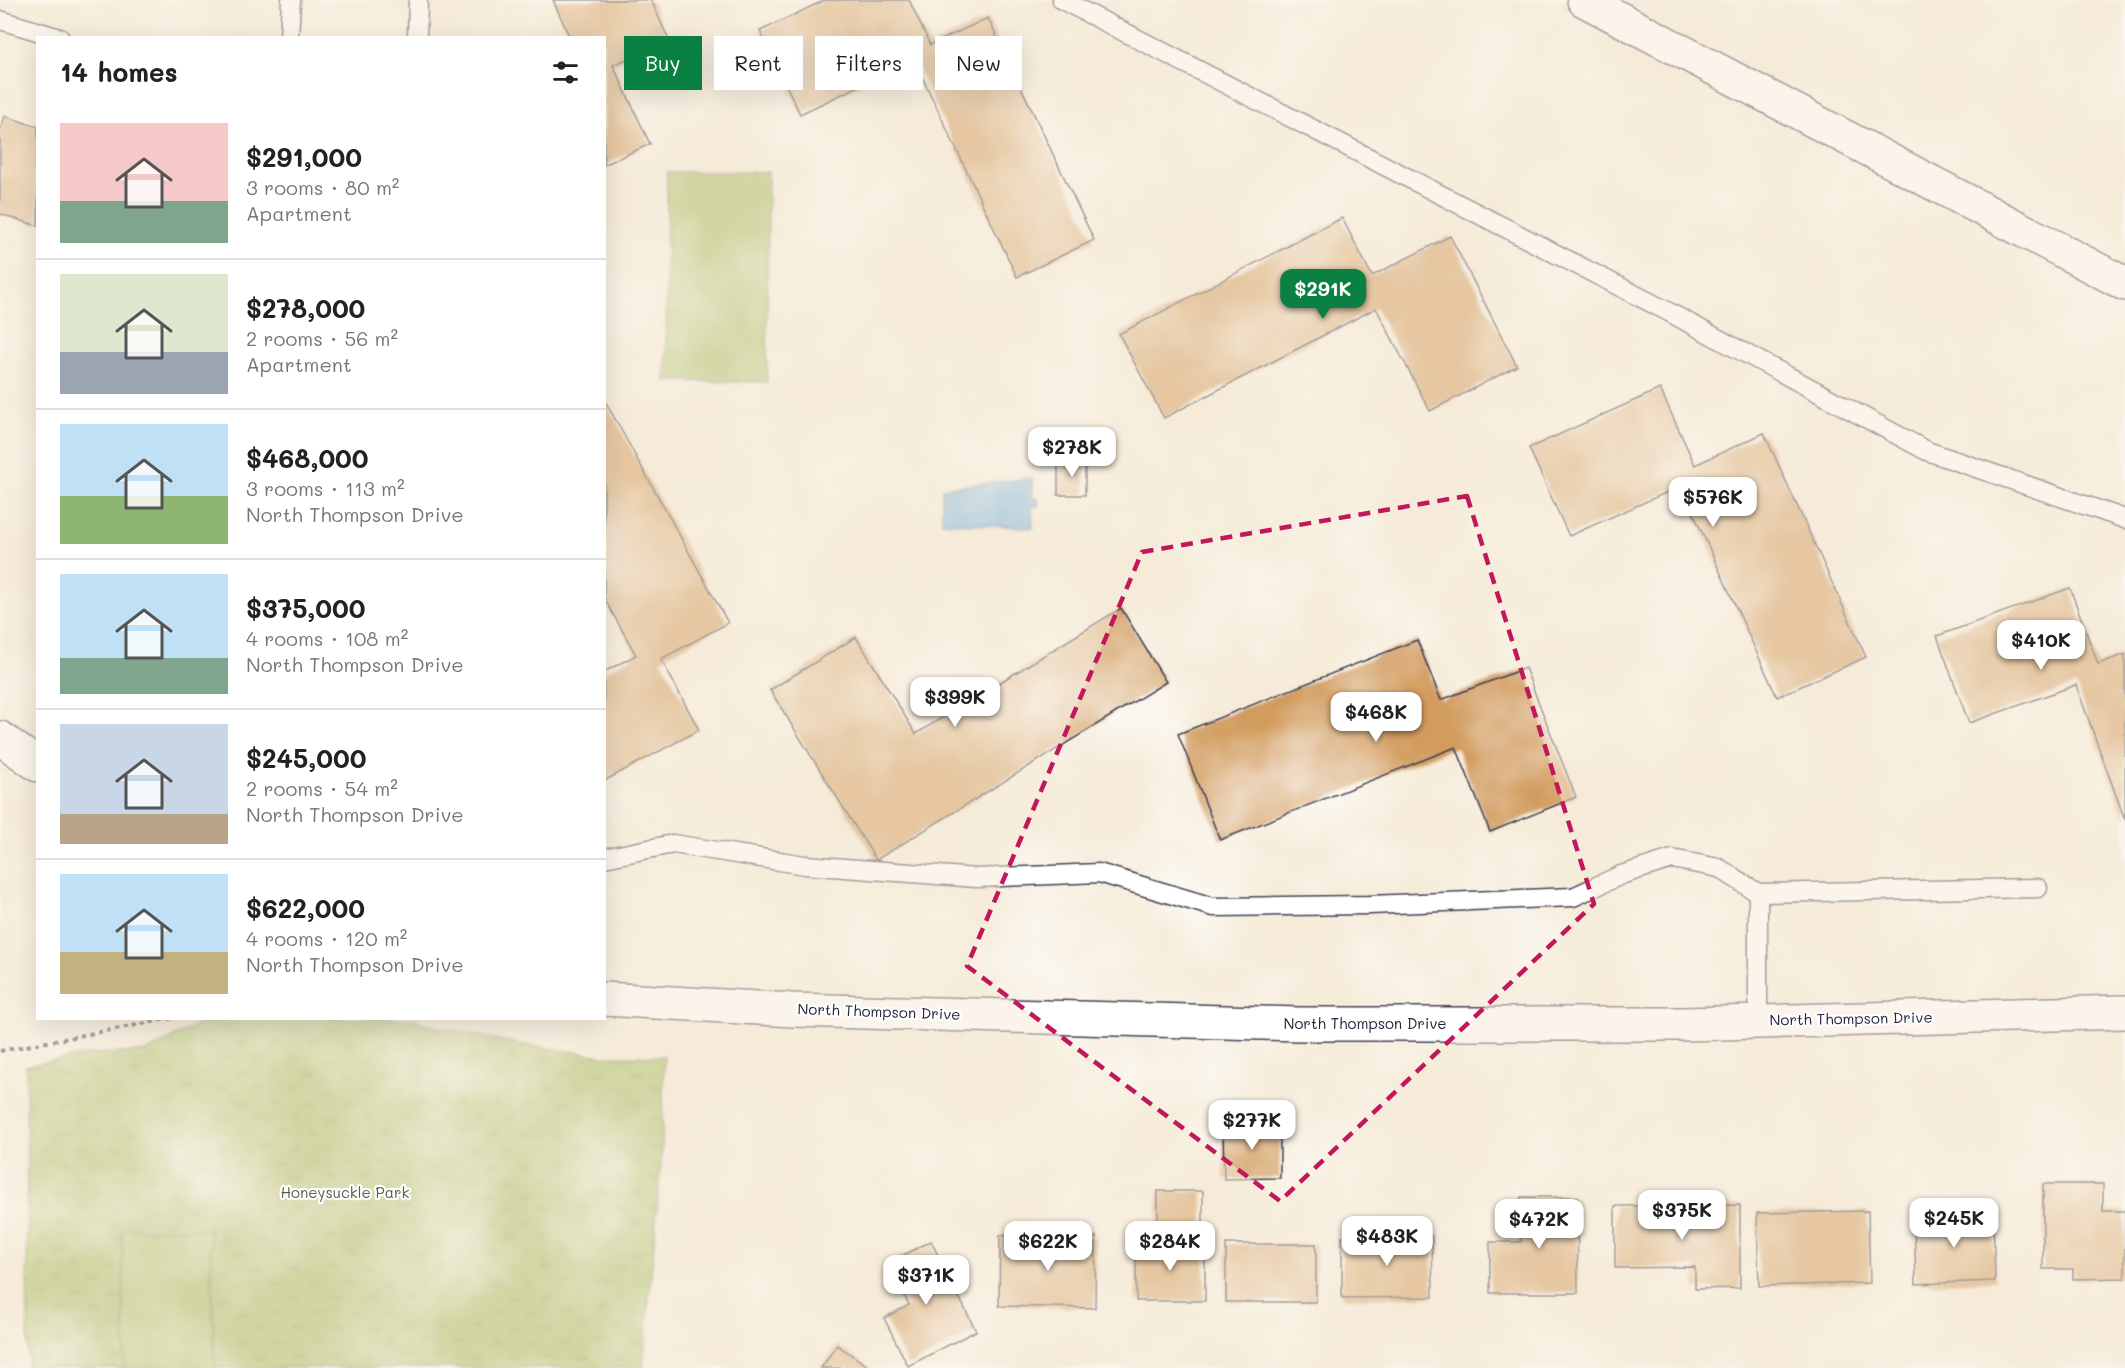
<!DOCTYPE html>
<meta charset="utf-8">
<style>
:root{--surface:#fff;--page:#f2f2f2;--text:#222;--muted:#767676;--line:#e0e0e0;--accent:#0b8043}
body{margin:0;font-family:Mali,sans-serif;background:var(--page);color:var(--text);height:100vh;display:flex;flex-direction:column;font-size:22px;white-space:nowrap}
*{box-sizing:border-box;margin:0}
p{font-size:20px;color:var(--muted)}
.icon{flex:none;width:33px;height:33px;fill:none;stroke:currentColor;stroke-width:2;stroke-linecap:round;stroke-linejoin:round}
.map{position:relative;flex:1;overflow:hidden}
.details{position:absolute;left:36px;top:36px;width:570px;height:984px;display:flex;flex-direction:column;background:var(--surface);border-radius:0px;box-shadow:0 6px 24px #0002}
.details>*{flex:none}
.banner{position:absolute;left:624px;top:36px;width:570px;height:54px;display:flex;gap:12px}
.price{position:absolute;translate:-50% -51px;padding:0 14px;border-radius:12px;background:#fff;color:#222;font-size:20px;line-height:39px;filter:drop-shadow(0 2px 3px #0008)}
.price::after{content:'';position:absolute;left:50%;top:36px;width:18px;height:14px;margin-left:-9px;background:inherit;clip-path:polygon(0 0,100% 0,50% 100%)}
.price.on{background:var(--accent);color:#fff}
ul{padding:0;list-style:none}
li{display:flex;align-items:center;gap:18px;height:150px;padding:0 24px}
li+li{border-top:2px solid var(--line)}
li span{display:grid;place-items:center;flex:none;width:168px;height:120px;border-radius:0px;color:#555}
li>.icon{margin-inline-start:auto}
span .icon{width:72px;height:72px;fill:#fffc;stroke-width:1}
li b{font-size:26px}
h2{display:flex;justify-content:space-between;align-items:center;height:72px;padding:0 24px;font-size:26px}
.pill{padding:0 21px;border-radius:0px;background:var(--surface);box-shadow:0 6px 24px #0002;font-size:21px;line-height:54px}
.pill.on{background:var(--accent);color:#fff}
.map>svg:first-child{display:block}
.grass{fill:url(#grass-tufts);stroke:#64704e;stroke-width:1.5}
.pitch{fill:#a6bd62;stroke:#64704e;stroke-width:1.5}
.water{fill:#6caee0;stroke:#47688e;stroke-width:1.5}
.building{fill:#d29c5e}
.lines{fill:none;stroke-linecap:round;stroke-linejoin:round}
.lane-casing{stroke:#424053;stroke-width:21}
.secondary-casing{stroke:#424053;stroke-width:36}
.highway-casing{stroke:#424053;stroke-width:36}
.path{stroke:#424053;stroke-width:4;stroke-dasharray:4.5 4.5;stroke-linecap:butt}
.lane{stroke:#fff;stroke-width:18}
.secondary{stroke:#fff;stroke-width:33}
.highway{stroke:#fff;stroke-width:33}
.marked{fill:none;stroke:#c2185b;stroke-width:4.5;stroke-dasharray:12 8;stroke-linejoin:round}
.labels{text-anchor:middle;stroke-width:4.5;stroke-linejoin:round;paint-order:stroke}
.street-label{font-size:15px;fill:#22223b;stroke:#fff}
.park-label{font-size:15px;fill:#57604b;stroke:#fff}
</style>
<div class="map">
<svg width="2125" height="1368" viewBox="0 0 2125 1368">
<defs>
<pattern id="grass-tufts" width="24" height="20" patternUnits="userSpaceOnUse" patternTransform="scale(1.5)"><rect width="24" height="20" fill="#a6bd62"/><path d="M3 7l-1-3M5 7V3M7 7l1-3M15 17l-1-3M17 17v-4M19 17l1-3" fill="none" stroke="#879952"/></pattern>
</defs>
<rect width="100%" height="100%" fill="#fff"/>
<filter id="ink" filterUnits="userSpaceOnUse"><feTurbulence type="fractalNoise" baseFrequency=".0167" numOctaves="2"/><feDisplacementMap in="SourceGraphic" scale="12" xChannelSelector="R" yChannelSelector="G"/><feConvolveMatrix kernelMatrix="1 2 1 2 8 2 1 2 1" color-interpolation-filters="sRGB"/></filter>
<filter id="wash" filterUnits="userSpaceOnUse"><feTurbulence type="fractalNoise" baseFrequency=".008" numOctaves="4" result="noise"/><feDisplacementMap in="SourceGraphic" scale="24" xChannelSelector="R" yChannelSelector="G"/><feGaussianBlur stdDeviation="1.35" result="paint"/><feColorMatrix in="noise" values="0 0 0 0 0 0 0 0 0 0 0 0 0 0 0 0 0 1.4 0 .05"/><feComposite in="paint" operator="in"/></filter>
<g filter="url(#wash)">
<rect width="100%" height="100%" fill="#f5ebd8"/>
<polygon class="grass" points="213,1018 415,1019 435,1027 520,1044 603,1056 664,1056 662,1151 643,1368 28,1368 26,1066 92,1054 146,1052 204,1021"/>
<g class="pitch">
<polygon points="667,172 768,172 767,382 666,381"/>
<polygon points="210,1229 215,1368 125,1368 122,1230"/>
</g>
<polygon class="water" points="1032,478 1032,497 1038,499 1039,506 1032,507 1033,528 942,522 942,488"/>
<g id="blocks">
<g class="building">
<polygon points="553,0 651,0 669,40 613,65 650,144 604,165 604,38 570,38"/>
<polygon points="825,0 909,0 930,45 988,18 1094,240 1017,277 914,60 800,114 760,31"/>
<polygon points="5,116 38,127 38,226 0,214 0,132"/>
<polygon points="1342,218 1372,276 1450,236 1517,366 1430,411 1376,308 1164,418 1119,334"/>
<polygon points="1660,389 1695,465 1764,433 1866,657 1777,697 1681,486 1569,536 1529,448"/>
<polygon points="604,399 728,623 661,659 699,730 604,781 604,672 636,655 604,598"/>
<rect x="1058" y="460" width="27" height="35"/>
<polygon points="2070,588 2098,664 2125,654 2125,820 2076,685 1969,723 1937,636"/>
<polygon points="1121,608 1166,682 876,860 770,690 856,637 916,734"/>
<polygon points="1417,640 1441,700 1525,668 1576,797 1490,832 1456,747 1220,840 1178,734"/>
<polygon points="1280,1124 1280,1178 1224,1179 1223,1125"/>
<polygon points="2043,1184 2103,1184 2103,1211 2125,1211 2125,1278 2073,1279 2073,1269 2043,1269"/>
<rect x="1158" y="1191" width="45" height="44"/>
<polygon points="1521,1197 1577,1197 1578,1293 1490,1293 1490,1242 1521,1242"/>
<polygon points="1740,1205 1740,1288 1695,1289 1695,1267 1615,1268 1615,1206"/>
<polygon points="1868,1211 1870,1283 1759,1286 1757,1213"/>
<polygon points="1993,1215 1995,1281 1916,1284 1914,1217"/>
<polygon points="1000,1235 1096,1237 1095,1308 999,1306"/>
<polygon points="1432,1236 1433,1297 1342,1298 1342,1237"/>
<polygon points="931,1241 976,1331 908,1366 884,1318 909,1305 888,1263"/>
<rect x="1136" y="1242" width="69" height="59"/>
<rect x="1226" y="1244" width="90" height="58"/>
<polygon points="837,1345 871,1368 821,1368"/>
</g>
</g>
</g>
<g filter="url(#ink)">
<use href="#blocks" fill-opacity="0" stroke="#424053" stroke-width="1.5"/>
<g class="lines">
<defs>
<g id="lane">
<polyline points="1062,0 1665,310 1927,451 2125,519"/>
<polyline points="0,20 60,38"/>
<polyline points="289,38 291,0"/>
<polyline points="417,38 418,0"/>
<polyline points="604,858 673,844 805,865 977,878 1099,873 1213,907 1369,905 1573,897 1621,875 1672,859 1719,868 1758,893 2038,888"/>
<polyline points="1758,893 1758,1021"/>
</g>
<g id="secondary">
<polyline points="0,738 38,765"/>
<polyline points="604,999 793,1010 1299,1024 1683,1024 2125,1012"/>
</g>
<polyline id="highway" points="1584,0 2125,284"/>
</defs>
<use href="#lane" class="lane-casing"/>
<use href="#secondary" class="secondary-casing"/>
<use href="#highway" class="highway-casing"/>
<polyline class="path" points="0,1051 173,1018"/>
<use href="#lane" class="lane"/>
<use href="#secondary" class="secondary"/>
<use href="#highway" class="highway"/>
</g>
</g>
<path d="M0 0H2125V1368H0ZM1467 496 1594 904 1280 1201 967 966 1142 552Z" fill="#f5ebd8" fill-opacity=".55" fill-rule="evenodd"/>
<path class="marked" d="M1467 496 1594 904 1280 1201 967 966 1142 552Z"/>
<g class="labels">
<g class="street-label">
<text transform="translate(879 1012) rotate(2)" y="5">North Thompson Drive</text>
<text transform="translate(1851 1019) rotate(-1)" y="5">North Thompson Drive</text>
<text x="1365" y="1029">North Thompson Drive</text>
</g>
<g class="park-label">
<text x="345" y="1198">Honeysuckle Park</text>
</g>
</g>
</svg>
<b class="price on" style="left:1323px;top:320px">$291K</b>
<b class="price" style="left:1072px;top:478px">$278K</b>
<b class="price" style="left:1713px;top:528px">$576K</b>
<b class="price" style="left:2041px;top:671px">$410K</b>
<b class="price" style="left:955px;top:728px">$399K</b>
<b class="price" style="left:1376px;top:743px">$468K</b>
<b class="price" style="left:1252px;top:1151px">$277K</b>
<b class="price" style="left:1682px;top:1241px">$375K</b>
<b class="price" style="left:1954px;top:1249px">$245K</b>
<b class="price" style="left:1539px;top:1250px">$472K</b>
<b class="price" style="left:1387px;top:1267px">$483K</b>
<b class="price" style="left:1048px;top:1272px">$622K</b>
<b class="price" style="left:1170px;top:1272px">$284K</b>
<b class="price" style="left:926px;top:1306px">$371K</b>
<div class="banner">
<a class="pill on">Buy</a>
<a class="pill">Rent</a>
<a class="pill">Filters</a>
<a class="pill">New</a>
</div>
<section class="details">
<h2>14 homes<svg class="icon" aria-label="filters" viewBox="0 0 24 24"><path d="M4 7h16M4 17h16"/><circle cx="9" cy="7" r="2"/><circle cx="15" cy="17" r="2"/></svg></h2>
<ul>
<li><span style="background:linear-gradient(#f6c9c9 65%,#7fa58c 0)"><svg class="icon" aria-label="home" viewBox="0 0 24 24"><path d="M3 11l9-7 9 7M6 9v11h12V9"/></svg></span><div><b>$291,000</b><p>3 rooms · 80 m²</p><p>Apartment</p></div></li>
<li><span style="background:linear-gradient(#dfe7d0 65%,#9aa5b1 0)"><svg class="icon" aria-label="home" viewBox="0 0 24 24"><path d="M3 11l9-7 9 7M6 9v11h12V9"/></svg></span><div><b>$278,000</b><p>2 rooms · 56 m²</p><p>Apartment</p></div></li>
<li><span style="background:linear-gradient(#bfe0f5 60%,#8fb573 0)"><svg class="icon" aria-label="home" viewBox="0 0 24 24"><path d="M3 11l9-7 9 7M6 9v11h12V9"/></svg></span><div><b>$468,000</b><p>3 rooms · 113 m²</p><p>North Thompson Drive</p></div></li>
<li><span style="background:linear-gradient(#bfe0f5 70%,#7fa58c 0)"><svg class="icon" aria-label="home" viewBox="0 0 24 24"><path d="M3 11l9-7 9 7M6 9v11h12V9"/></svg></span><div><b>$375,000</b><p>4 rooms · 108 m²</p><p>North Thompson Drive</p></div></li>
<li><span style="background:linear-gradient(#c9d6e8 75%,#b9a48a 0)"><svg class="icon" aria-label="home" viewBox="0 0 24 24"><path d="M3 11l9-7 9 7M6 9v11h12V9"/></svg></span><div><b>$245,000</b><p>2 rooms · 54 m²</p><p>North Thompson Drive</p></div></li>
<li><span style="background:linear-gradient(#bfe0f5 65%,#c2b280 0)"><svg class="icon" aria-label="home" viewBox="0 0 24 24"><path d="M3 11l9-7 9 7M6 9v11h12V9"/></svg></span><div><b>$622,000</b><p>4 rooms · 120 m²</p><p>North Thompson Drive</p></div></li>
</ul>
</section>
</div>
